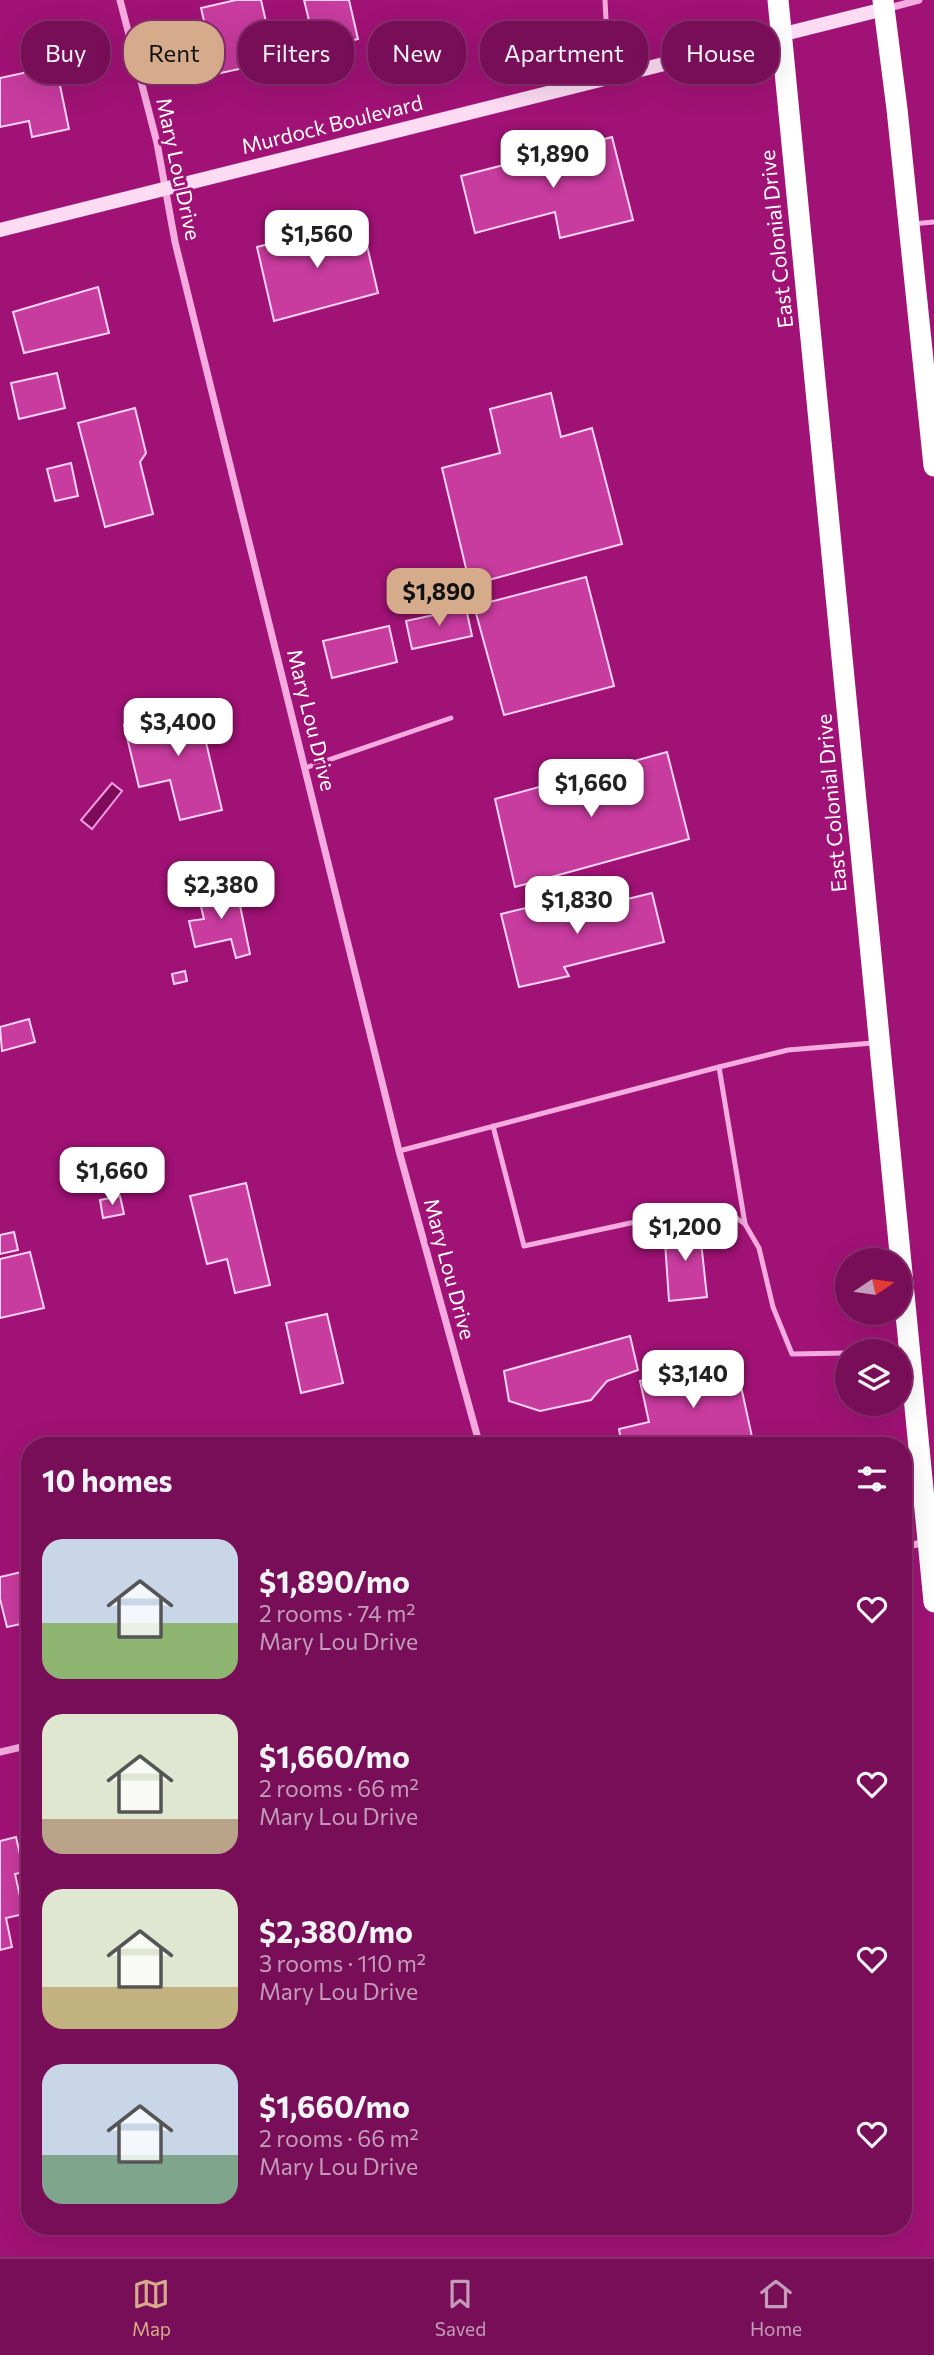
<!DOCTYPE html>
<meta charset="utf-8">
<style>
:root{--surface:#790e58;--page:#7e175e;--text:#f1f3f6;--muted:#c39cba;--line:#8a2e6e;--accent:#d6ab8b}
body{margin:0;font-family:Commissioner,sans-serif;background:var(--page);color:var(--text);height:100vh;display:flex;flex-direction:column;font-size:26px;white-space:nowrap}
*{box-sizing:border-box;margin:0}
p{font-size:23px;color:var(--muted)}
.icon{flex:none;width:38px;height:38px;fill:none;stroke:currentColor;stroke-width:2;stroke-linecap:round;stroke-linejoin:round}
.map{position:relative;flex:1;overflow:hidden}
.side{position:absolute;left:21px;top:1437px;width:891px;height:798px;display:flex;flex-direction:column;background:var(--surface);border-radius:28px;box-shadow:0 7px 28px #0002,0 0 0 2px var(--line)}
.side>*{flex:none}
.banner{position:absolute;left:21px;top:21px;width:892px;height:63px;display:flex;gap:14px}
.needle{width:46px;rotate:77deg}
.fabs{position:absolute;left:835px;top:1248px;display:grid;gap:14px}
.fabs a{display:grid;place-items:center;width:77px;height:77px;border-radius:50%;background:var(--surface);box-shadow:0 7px 28px #0002,0 0 0 2px var(--line);font-size:35px}
.price{position:absolute;translate:-50% -60px;padding:0 16px;border-radius:14px;background:#fff;color:#222;font-size:23px;line-height:46px;filter:drop-shadow(0 2px 4px #0008)}
.price::after{content:'';position:absolute;left:50%;top:42px;width:21px;height:16px;margin-left:-10px;background:inherit;clip-path:polygon(0 0,100% 0,50% 100%)}
.price.active{background:var(--accent);color:#111}
ul{padding:0;list-style:none}
li{display:flex;align-items:center;gap:21px;height:175px;padding:0 21px}
li span{display:grid;place-items:center;flex:none;width:196px;height:140px;border-radius:21px;color:#555}
li>.icon{margin-inline-start:auto}
span .icon{width:84px;height:84px;fill:#fffc;stroke-width:1}
li b{font-size:30px}
h2{display:flex;justify-content:space-between;align-items:center;height:84px;padding:0 21px;font-size:30px}
.chip{padding:0 24px;border-radius:28px;background:var(--surface);box-shadow:0 7px 28px #0002,0 0 0 2px var(--line);font-size:24px;line-height:63px}
.chip.active{background:var(--accent);color:#111}
.dock{display:flex;justify-content:space-around;align-items:center;height:98px;border-top:2px solid var(--line);background:var(--surface);font-size:19px;color:var(--muted)}
.dock a{display:grid;justify-items:center;gap:4px}
.dock .active{color:var(--accent)}
.map>svg:first-child{display:block}
.water{fill:#7d0b5a;stroke:#f89ddf;stroke-width:2}
.building{fill:#c83b9f;stroke:#fed4f2;stroke-width:2}
.lines{fill:none;stroke-linecap:round;stroke-linejoin:round}
.lane{stroke:#f5abe0;stroke-width:5}
.street{stroke:#f5abe0;stroke-width:7}
.secondary{stroke:#fddbf3;stroke-width:14}
.highway{stroke:#fff;stroke-width:21}
.labels{text-anchor:middle;stroke-width:6;stroke-linejoin:round;paint-order:stroke}
.street-label{font-size:21px;fill:#fff;stroke:#a11276}
</style>
<div class="map">
<svg width="934" height="2257" viewBox="0 0 934 2257">
<rect width="100%" height="100%" fill="#a11276"/>
<polygon class="water" points="112,783 122,791 92,829 81,820"/>
<g class="building">
<polygon points="236,0 261,0 275,61 216,74 201,8"/>
<polygon points="304,0 349,0 358,39 316,49"/>
<polygon points="56,66 69,129 32,137 29,121 0,127 0,78"/>
<polygon points="612,137 633,220 560,238 555,212 475,233 461,176"/>
<polygon points="361,220 378,293 274,321 257,247"/>
<polygon points="98,287 109,333 24,353 13,312"/>
<polygon points="57,373 65,408 19,419 11,383"/>
<polygon points="551,393 561,437 592,428 622,544 470,585 442,468 500,453 490,409"/>
<polygon points="135,408 146,453 140,462 153,514 105,527 78,423"/>
<polygon points="71,463 78,496 55,501 47,469"/>
<polygon points="586,577 614,686 504,715 474,606"/>
<polygon points="466,608 472,636 412,649 406,621"/>
<polygon points="389,626 397,662 332,678 323,641"/>
<polygon points="212,704 220,735 205,738 222,810 180,820 170,780 139,787 124,725"/>
<polygon points="667,752 689,839 515,887 495,799"/>
<polygon points="236,886 250,954 236,958 231,939 195,947 189,921 204,919 198,894"/>
<polygon points="652,893 664,942 564,967 569,976 519,987 501,914 547,903 550,918"/>
<polygon points="185,971 187,981 174,984 172,974"/>
<polygon points="29,1019 35,1042 2,1051 0,1027"/>
<polygon points="246,1183 270,1285 235,1293 227,1259 207,1264 190,1196"/>
<polygon points="120,1196 124,1214 103,1218 100,1200"/>
<polygon points="699,1223 707,1297 669,1301 664,1227"/>
<polygon points="14,1232 18,1250 0,1254 0,1235"/>
<polygon points="30,1252 44,1308 0,1318 0,1259"/>
<polygon points="327,1314 343,1383 301,1393 286,1323"/>
<polygon points="630,1336 638,1370 607,1381 591,1400 540,1411 509,1401 504,1371"/>
<polygon points="735,1359 754,1446 622,1446 619,1429 649,1422 640,1381"/>
<polygon points="30,1570 30,1622 7,1627 0,1599 0,1577"/>
<polygon points="16,1837 24,1872 15,1874 24,1914 6,1918 12,1947 0,1950 0,1841"/>
</g>
<g class="lines">
<g class="lane">
<polyline points="605,0 609,77"/>
<polyline points="912,224 934,222"/>
<polyline points="305,768 451,718"/>
<polyline points="493,1126 524,1246 649,1219 720,1207 745,1224 759,1248 773,1307 792,1354 847,1353"/>
<polyline points="399,1151 719,1067"/>
<polyline points="745,1224 719,1067 788,1050 873,1043"/>
</g>
<g class="street">
<polyline points="120,0 157,143 175,242 399,1151 480,1446"/>
<polyline points="885,9 919,0"/>
<polyline points="903,1547 926,1542"/>
<polyline points="0,1752 30,1745"/>
</g>
<polyline class="secondary" points="0,230 884,9"/>
<g class="highway">
<polyline points="778,0 934,1602"/>
<polyline points="883,0 897,109 934,466"/>
</g>
</g>
<g class="labels">
<g class="street-label">
<text transform="translate(332 125) rotate(-14)" y="7">Murdock Boulevard</text>
<text transform="translate(178 169) rotate(78)" y="7">Mary Lou Drive</text>
<text transform="translate(777 239) rotate(-96)" y="7">East Colonial Drive</text>
<text transform="translate(311 720) rotate(76)" y="7">Mary Lou Drive</text>
<text transform="translate(832 803) rotate(-95)" y="7">East Colonial Drive</text>
<text transform="translate(449 1269) rotate(75)" y="7">Mary Lou Drive</text>
</g>
</g>
</svg>
<div class="fabs">
<a><svg class="needle" viewBox="-14 -14 28 28"><path d="M0-13l5 13h-10z" fill="#e53935"/><path d="M0 13l5-13h-10z" fill="#c39cba"/></svg></a>
<a><svg class="icon" aria-label="layers" viewBox="0 0 24 24"><path d="M12 4l9 5-9 5-9-5zM3 14l9 5 9-5"/></svg></a>
</div>
<b class="price" style="left:553px;top:190px">$1,890</b>
<b class="price" style="left:317px;top:270px">$1,560</b>
<b class="price active" style="left:439px;top:628px">$1,890</b>
<b class="price" style="left:178px;top:758px">$3,400</b>
<b class="price" style="left:591px;top:819px">$1,660</b>
<b class="price" style="left:221px;top:921px">$2,380</b>
<b class="price" style="left:577px;top:936px">$1,830</b>
<b class="price" style="left:112px;top:1207px">$1,660</b>
<b class="price" style="left:685px;top:1263px">$1,200</b>
<b class="price" style="left:693px;top:1410px">$3,140</b>
<div class="banner">
<a class="chip">Buy</a>
<a class="chip active">Rent</a>
<a class="chip">Filters</a>
<a class="chip">New</a>
<a class="chip">Apartment</a>
<a class="chip">House</a>
</div>
<section class="side">
<h2>10 homes<svg class="icon" aria-label="filters" viewBox="0 0 24 24"><path d="M4 7h16M4 17h16"/><circle cx="9" cy="7" r="2"/><circle cx="15" cy="17" r="2"/></svg></h2>
<ul>
<li><span style="background:linear-gradient(#c9d6e8 60%,#8fb573 0)"><svg class="icon" aria-label="home" viewBox="0 0 24 24"><path d="M3 11l9-7 9 7M6 9v11h12V9"/></svg></span><div><b>$1,890/mo</b><p>2 rooms · 74 m²</p><p>Mary Lou Drive</p></div><svg class="icon" aria-label="heart" viewBox="0 0 24 24"><path d="M12 20l-8-8c-3-5 5-10 8-4 3-6 11-1 8 4z"/></svg></li>
<li><span style="background:linear-gradient(#dfe7d0 75%,#b9a48a 0)"><svg class="icon" aria-label="home" viewBox="0 0 24 24"><path d="M3 11l9-7 9 7M6 9v11h12V9"/></svg></span><div><b>$1,660/mo</b><p>2 rooms · 66 m²</p><p>Mary Lou Drive</p></div><svg class="icon" aria-label="heart" viewBox="0 0 24 24"><path d="M12 20l-8-8c-3-5 5-10 8-4 3-6 11-1 8 4z"/></svg></li>
<li><span style="background:linear-gradient(#dfe7d0 70%,#c2b280 0)"><svg class="icon" aria-label="home" viewBox="0 0 24 24"><path d="M3 11l9-7 9 7M6 9v11h12V9"/></svg></span><div><b>$2,380/mo</b><p>3 rooms · 110 m²</p><p>Mary Lou Drive</p></div><svg class="icon" aria-label="heart" viewBox="0 0 24 24"><path d="M12 20l-8-8c-3-5 5-10 8-4 3-6 11-1 8 4z"/></svg></li>
<li><span style="background:linear-gradient(#c9d6e8 65%,#7fa58c 0)"><svg class="icon" aria-label="home" viewBox="0 0 24 24"><path d="M3 11l9-7 9 7M6 9v11h12V9"/></svg></span><div><b>$1,660/mo</b><p>2 rooms · 66 m²</p><p>Mary Lou Drive</p></div><svg class="icon" aria-label="heart" viewBox="0 0 24 24"><path d="M12 20l-8-8c-3-5 5-10 8-4 3-6 11-1 8 4z"/></svg></li>
</ul>
</section>
</div>
<nav class="dock">
<a class="active"><svg class="icon" aria-label="map" viewBox="0 0 24 24"><path d="M3 6l6-2 6 2 6-2v14l-6 2-6-2-6 2zM9 4v14M15 6v14"/></svg>Map</a>
<a><svg class="icon" aria-label="saved" viewBox="0 0 24 24"><path d="M7 4h10v16l-5-4-5 4z"/></svg>Saved</a>
<a><svg class="icon" aria-label="home" viewBox="0 0 24 24"><path d="M3 11l9-7 9 7M6 9v11h12V9"/></svg>Home</a>
</nav>
